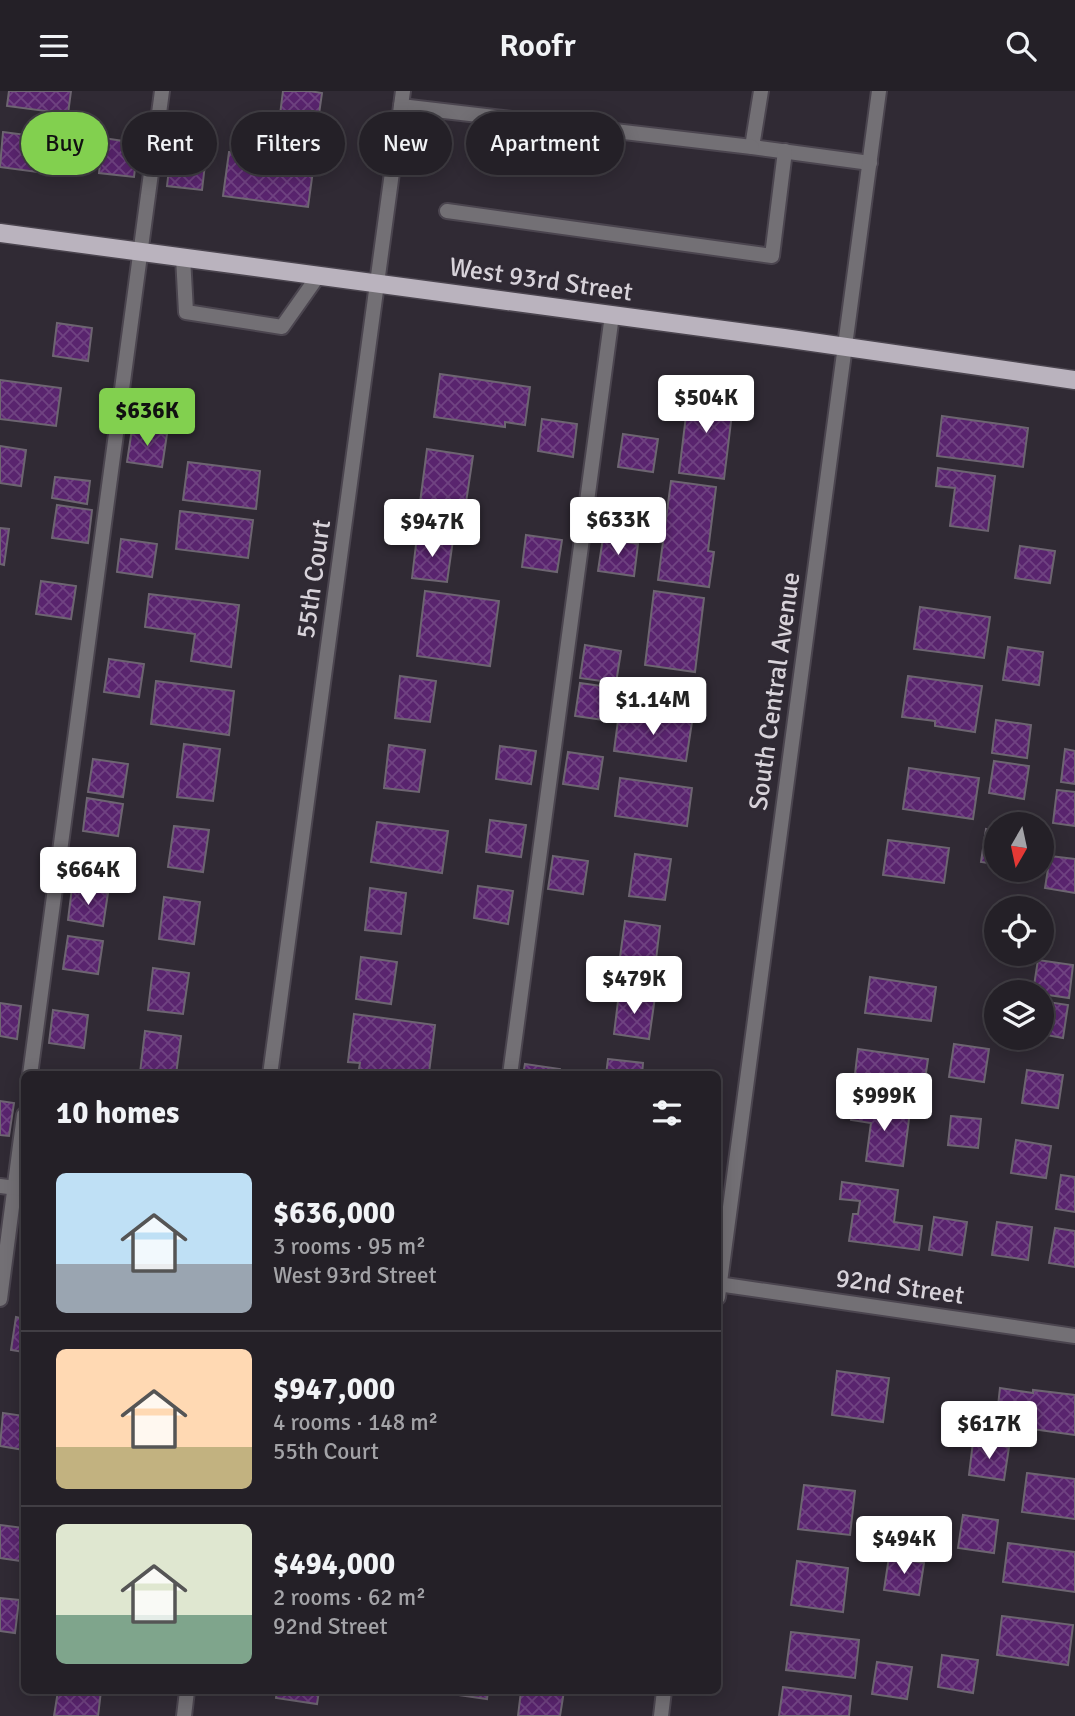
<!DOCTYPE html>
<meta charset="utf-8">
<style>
:root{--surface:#242027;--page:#2c282f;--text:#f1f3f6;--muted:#a3a3a7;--line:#413e44;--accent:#82d04f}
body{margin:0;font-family:Signika,sans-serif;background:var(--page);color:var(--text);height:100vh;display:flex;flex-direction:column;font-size:26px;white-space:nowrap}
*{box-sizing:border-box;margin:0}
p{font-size:23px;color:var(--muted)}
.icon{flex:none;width:38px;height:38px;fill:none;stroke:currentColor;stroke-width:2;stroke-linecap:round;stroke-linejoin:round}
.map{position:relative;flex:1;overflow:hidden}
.drawer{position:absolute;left:21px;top:980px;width:700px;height:623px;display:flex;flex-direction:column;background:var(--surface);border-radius:10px;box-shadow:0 4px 18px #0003,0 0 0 2px var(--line)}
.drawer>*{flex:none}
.banner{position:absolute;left:21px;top:21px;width:700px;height:63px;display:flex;gap:14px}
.needle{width:46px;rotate:189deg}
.buttons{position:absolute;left:984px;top:721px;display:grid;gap:14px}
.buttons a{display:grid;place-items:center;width:70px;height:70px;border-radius:50%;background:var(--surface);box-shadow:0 4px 18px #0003,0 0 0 2px var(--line);font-size:35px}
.price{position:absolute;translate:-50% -60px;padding:0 16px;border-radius:7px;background:#fff;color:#222;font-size:23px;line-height:46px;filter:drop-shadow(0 2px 4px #0008)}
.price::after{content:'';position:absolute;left:50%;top:42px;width:21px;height:16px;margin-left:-10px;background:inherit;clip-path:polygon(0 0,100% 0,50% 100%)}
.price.selected{background:var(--accent);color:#111}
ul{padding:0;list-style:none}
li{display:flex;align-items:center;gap:21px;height:175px;padding:0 35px}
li+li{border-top:2px solid var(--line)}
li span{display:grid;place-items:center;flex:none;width:196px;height:140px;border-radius:10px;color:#555}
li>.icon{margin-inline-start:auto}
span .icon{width:84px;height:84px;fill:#fffc;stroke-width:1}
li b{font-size:30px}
h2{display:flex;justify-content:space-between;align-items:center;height:84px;padding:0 35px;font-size:30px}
.chip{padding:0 24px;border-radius:32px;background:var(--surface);box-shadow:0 4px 18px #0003,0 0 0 2px var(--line);font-size:24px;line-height:63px}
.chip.selected{background:var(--accent);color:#111}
header{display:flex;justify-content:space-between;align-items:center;height:91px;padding:0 35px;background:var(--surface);font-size:32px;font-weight:600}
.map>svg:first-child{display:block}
.building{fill:url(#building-cross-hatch);stroke:#6d6571;stroke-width:2}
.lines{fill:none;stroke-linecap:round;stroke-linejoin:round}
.service-casing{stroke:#4b454f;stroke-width:18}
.minor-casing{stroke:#4b454f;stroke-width:18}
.tertiary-casing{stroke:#4b454f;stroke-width:18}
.primary-casing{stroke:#4b454f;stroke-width:21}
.service{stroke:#737075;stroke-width:14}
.minor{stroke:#737075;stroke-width:14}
.tertiary{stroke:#737075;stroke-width:14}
.primary{stroke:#bab3be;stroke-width:18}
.labels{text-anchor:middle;stroke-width:5;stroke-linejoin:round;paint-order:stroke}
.street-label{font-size:26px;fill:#d8d3da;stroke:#302a34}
</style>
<header><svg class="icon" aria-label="menu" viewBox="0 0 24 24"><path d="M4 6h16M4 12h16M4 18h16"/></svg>Roofr<svg class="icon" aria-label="search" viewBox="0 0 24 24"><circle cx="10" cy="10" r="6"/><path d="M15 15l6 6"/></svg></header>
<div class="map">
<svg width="1075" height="1625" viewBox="0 0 1075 1625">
<defs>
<pattern id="building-cross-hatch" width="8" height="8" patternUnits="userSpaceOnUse" patternTransform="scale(1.75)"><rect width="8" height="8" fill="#59246e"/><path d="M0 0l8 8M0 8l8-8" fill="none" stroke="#704382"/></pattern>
</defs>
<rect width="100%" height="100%" fill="#302a34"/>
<g class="building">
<polygon points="9,0 71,0 68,23 7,15"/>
<polygon points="283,0 309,0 322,2 317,37 279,32"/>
<polygon points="3,41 42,46 37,81 0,76"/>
<polygon points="103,47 138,52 134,86 99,82"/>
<polygon points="171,61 206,65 202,99 167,95"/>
<polygon points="229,61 314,72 308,116 223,105"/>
<polygon points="57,232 92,237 88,270 53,265"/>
<polygon points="440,283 530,296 525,334 505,331 505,336 434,326"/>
<polygon points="0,289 61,297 56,335 0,328"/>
<polygon points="689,300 734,306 724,388 679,382"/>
<polygon points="942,325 1028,337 1023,376 937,365"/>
<polygon points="542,328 577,333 573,366 538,360"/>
<polygon points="132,338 167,343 162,376 127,371"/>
<polygon points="623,343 658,348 653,381 618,376"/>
<polygon points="0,355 26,359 21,395 0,392"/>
<polygon points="427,358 473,365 465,418 420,412"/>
<polygon points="188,371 260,380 256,418 183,409"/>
<polygon points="938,377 995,385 988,440 950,435 955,397 936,395"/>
<polygon points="55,386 90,390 87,413 52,407"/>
<polygon points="671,390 716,396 708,460 714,461 709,496 658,489"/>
<polygon points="57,414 92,419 88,452 52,447"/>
<polygon points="180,420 253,429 248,467 176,458"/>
<polygon points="0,437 9,438 4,474 0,473"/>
<polygon points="526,444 562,449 557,481 522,476"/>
<polygon points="417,445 453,449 447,491 412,487"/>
<polygon points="603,447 638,453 634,485 598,480"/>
<polygon points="121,448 157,453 152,486 117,481"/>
<polygon points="1020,455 1055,460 1050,492 1015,487"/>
<polygon points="41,490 76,495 71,528 36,523"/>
<polygon points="425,500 499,510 490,575 417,565"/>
<polygon points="654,500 704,507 695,581 645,574"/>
<polygon points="149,503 239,514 231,576 191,570 195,543 145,536"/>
<polygon points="920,516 990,526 984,567 914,558"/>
<polygon points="585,554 621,560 616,592 580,587"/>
<polygon points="1008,556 1043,561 1039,594 1003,589"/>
<polygon points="109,568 144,573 139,606 104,601"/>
<polygon points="400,585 436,590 430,631 395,627"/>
<polygon points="908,585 982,595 975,641 935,635 935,630 902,626"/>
<polygon points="156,590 234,600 229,644 151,633"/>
<polygon points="580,592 616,597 611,630 575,625"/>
<polygon points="619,622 692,631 686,670 614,660"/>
<polygon points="996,629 1031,634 1027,667 992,662"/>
<polygon points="184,653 220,658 213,710 177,706"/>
<polygon points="389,654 425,659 419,701 384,697"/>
<polygon points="500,655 536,660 531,693 496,688"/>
<polygon points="1065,658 1075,660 1075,693 1061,691"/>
<polygon points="568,661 603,666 598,698 563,693"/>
<polygon points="93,668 128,673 123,706 88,701"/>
<polygon points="994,670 1029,675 1024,708 989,702"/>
<polygon points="909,677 979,687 973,728 903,718"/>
<polygon points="620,687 692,697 687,735 615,725"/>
<polygon points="1057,699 1075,701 1075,735 1053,732"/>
<polygon points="87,707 123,713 118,745 83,740"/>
<polygon points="490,729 526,734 521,766 486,761"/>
<polygon points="377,731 448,740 442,782 371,771"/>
<polygon points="174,735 209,739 203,781 168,776"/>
<polygon points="986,738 996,740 996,773 981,771"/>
<polygon points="888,749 949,757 944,792 883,784"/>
<polygon points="635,763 671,768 665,809 629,805"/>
<polygon points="553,765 588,770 583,803 548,798"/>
<polygon points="1050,765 1075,768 1075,802 1045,797"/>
<polygon points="478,795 513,800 508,833 474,827"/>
<polygon points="72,797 108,802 103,835 68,829"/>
<polygon points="370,797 406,802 401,843 365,839"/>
<polygon points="164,806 200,811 194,853 159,848"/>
<polygon points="625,830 660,835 655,877 619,873"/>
<polygon points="68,845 103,850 98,883 63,878"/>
<polygon points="361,866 397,871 391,913 356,908"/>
<polygon points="1038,869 1073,874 1069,907 1041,903 1041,901 1033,901"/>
<polygon points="153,877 189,882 183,923 148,919"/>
<polygon points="870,886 936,896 931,930 865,922"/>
<polygon points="619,902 655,906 649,948 614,943"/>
<polygon points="1041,910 1068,914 1063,947 1041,943"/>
<polygon points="0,912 21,915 17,948 0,945"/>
<polygon points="53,919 88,924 84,957 49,952"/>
<polygon points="354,923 435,934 429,982 433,984 358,984 360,972 348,971"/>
<polygon points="145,940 181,945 176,984 140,982"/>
<polygon points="954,953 989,958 984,991 949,986"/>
<polygon points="858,958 928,968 922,1009 853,1000"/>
<polygon points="608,968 643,972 642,984 606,984"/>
<polygon points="525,973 560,978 560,984 523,984"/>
<polygon points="1027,979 1063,984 1058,1017 1022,1012"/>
<polygon points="0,1010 14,1012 9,1045 0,1044"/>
<polygon points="853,1013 910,1020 903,1075 866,1070 871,1032 851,1029"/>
<polygon points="951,1025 981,1028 978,1057 948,1054"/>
<polygon points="1016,1049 1051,1055 1046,1087 1011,1082"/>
<polygon points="1061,1084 1075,1086 1075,1121 1056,1118"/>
<polygon points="842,1091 898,1099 894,1131 922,1135 919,1159 849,1150 853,1123 858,1123 860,1110 840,1108"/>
<polygon points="934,1126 967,1131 962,1164 929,1159"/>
<polygon points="997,1131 1032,1136 1028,1169 992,1164"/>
<polygon points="1055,1137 1075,1140 1075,1176 1049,1172"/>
<polygon points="16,1226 24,1228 24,1261 11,1259"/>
<polygon points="837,1280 889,1287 883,1331 832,1324"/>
<polygon points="1000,1297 1033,1302 1033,1299 1075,1304 1075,1344 996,1333"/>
<polygon points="3,1322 24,1325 24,1359 0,1355"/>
<polygon points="973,1351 1009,1356 1004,1389 969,1384"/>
<polygon points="1027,1382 1075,1388 1075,1428 1022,1421"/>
<polygon points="804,1394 855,1400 850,1444 798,1438"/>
<polygon points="963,1424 998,1429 994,1462 958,1457"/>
<polygon points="0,1434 24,1437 21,1470 0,1467"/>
<polygon points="1008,1452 1075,1461 1075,1501 1003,1491"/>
<polygon points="889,1466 924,1472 919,1504 884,1499"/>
<polygon points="797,1470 848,1477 843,1521 791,1514"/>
<polygon points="0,1507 19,1509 15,1542 0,1540"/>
<polygon points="1002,1525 1073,1534 1068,1574 997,1564"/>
<polygon points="791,1541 859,1549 855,1587 786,1579"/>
<polygon points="942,1564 978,1569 973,1602 938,1596"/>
<polygon points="877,1571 912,1576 907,1608 872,1603"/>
<polygon points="783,1596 851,1605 849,1625 779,1625"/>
<polygon points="58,1600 101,1600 98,1625 54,1625"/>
<polygon points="277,1600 319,1600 317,1613 276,1607"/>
<polygon points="452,1600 488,1600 487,1608 451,1603"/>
<polygon points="521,1600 564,1600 560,1625 518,1625"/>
</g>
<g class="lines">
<defs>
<g id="service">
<polyline points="761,0 752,56 870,72"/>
<polyline points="401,15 752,56"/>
<polyline points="447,120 772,165 785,60"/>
<polyline points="183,166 186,221 282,236 318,185"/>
<polyline points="30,984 162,0"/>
<polyline points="510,984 612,224"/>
<polyline points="0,1208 24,1024"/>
</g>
<g id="minor">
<polyline points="270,984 403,0"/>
<polyline points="0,1095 24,1098"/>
<polyline points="718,1193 1075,1245"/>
<polyline points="184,1625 187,1600"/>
</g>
<g id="tertiary">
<polyline points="718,1206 879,0"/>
<polyline points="661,1625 664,1600"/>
</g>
<polyline id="primary" points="0,142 784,247 1075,289"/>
</defs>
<use href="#service" class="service-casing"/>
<use href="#minor" class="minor-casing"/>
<use href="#tertiary" class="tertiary-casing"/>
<use href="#primary" class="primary-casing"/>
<use href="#service" class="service"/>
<use href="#minor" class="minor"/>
<use href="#tertiary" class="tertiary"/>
<use href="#primary" class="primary"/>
</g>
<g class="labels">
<g class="street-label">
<text transform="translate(541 188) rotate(8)" y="9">West 93rd Street</text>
<text transform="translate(313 488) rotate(-82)" y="9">55th Court</text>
<text transform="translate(774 600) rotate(-82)" y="9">South Central Avenue</text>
<text transform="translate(900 1195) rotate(8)" y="9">92nd Street</text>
</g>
</g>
</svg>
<div class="buttons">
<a><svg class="needle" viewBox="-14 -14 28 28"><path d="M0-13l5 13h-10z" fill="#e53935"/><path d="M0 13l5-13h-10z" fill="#a3a3a7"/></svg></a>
<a><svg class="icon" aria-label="locate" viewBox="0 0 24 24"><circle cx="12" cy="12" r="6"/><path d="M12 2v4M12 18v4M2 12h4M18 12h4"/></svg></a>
<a><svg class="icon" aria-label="layers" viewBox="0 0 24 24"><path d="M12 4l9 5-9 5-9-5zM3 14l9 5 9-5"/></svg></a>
</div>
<b class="price" style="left:706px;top:344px">$504K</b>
<b class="price selected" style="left:147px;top:357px">$636K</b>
<b class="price" style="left:618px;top:466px">$633K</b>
<b class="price" style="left:432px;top:468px">$947K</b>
<b class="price" style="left:653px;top:646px">$1.14M</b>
<b class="price" style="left:88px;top:816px">$664K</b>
<b class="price" style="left:634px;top:925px">$479K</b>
<b class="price" style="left:884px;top:1042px">$999K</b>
<b class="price" style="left:989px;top:1370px">$617K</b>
<b class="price" style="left:904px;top:1485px">$494K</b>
<div class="banner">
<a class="chip selected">Buy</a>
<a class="chip">Rent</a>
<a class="chip">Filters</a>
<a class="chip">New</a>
<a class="chip">Apartment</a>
</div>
<section class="drawer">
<h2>10 homes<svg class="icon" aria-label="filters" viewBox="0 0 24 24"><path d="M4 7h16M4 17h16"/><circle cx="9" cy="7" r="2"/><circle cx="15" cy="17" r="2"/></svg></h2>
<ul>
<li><span style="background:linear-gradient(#bfe0f5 65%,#9aa5b1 0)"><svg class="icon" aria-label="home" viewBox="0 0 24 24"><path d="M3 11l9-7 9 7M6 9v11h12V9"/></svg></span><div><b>$636,000</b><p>3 rooms · 95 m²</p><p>West 93rd Street</p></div></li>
<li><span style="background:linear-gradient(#ffd9b3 70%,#c2b280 0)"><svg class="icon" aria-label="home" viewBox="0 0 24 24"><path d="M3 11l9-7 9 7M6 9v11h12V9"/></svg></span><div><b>$947,000</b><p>4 rooms · 148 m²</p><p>55th Court</p></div></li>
<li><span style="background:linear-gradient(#dfe7d0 65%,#7fa58c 0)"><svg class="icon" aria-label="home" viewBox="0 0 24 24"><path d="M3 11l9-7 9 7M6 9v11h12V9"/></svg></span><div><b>$494,000</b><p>2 rooms · 62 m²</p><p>92nd Street</p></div></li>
</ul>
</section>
</div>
